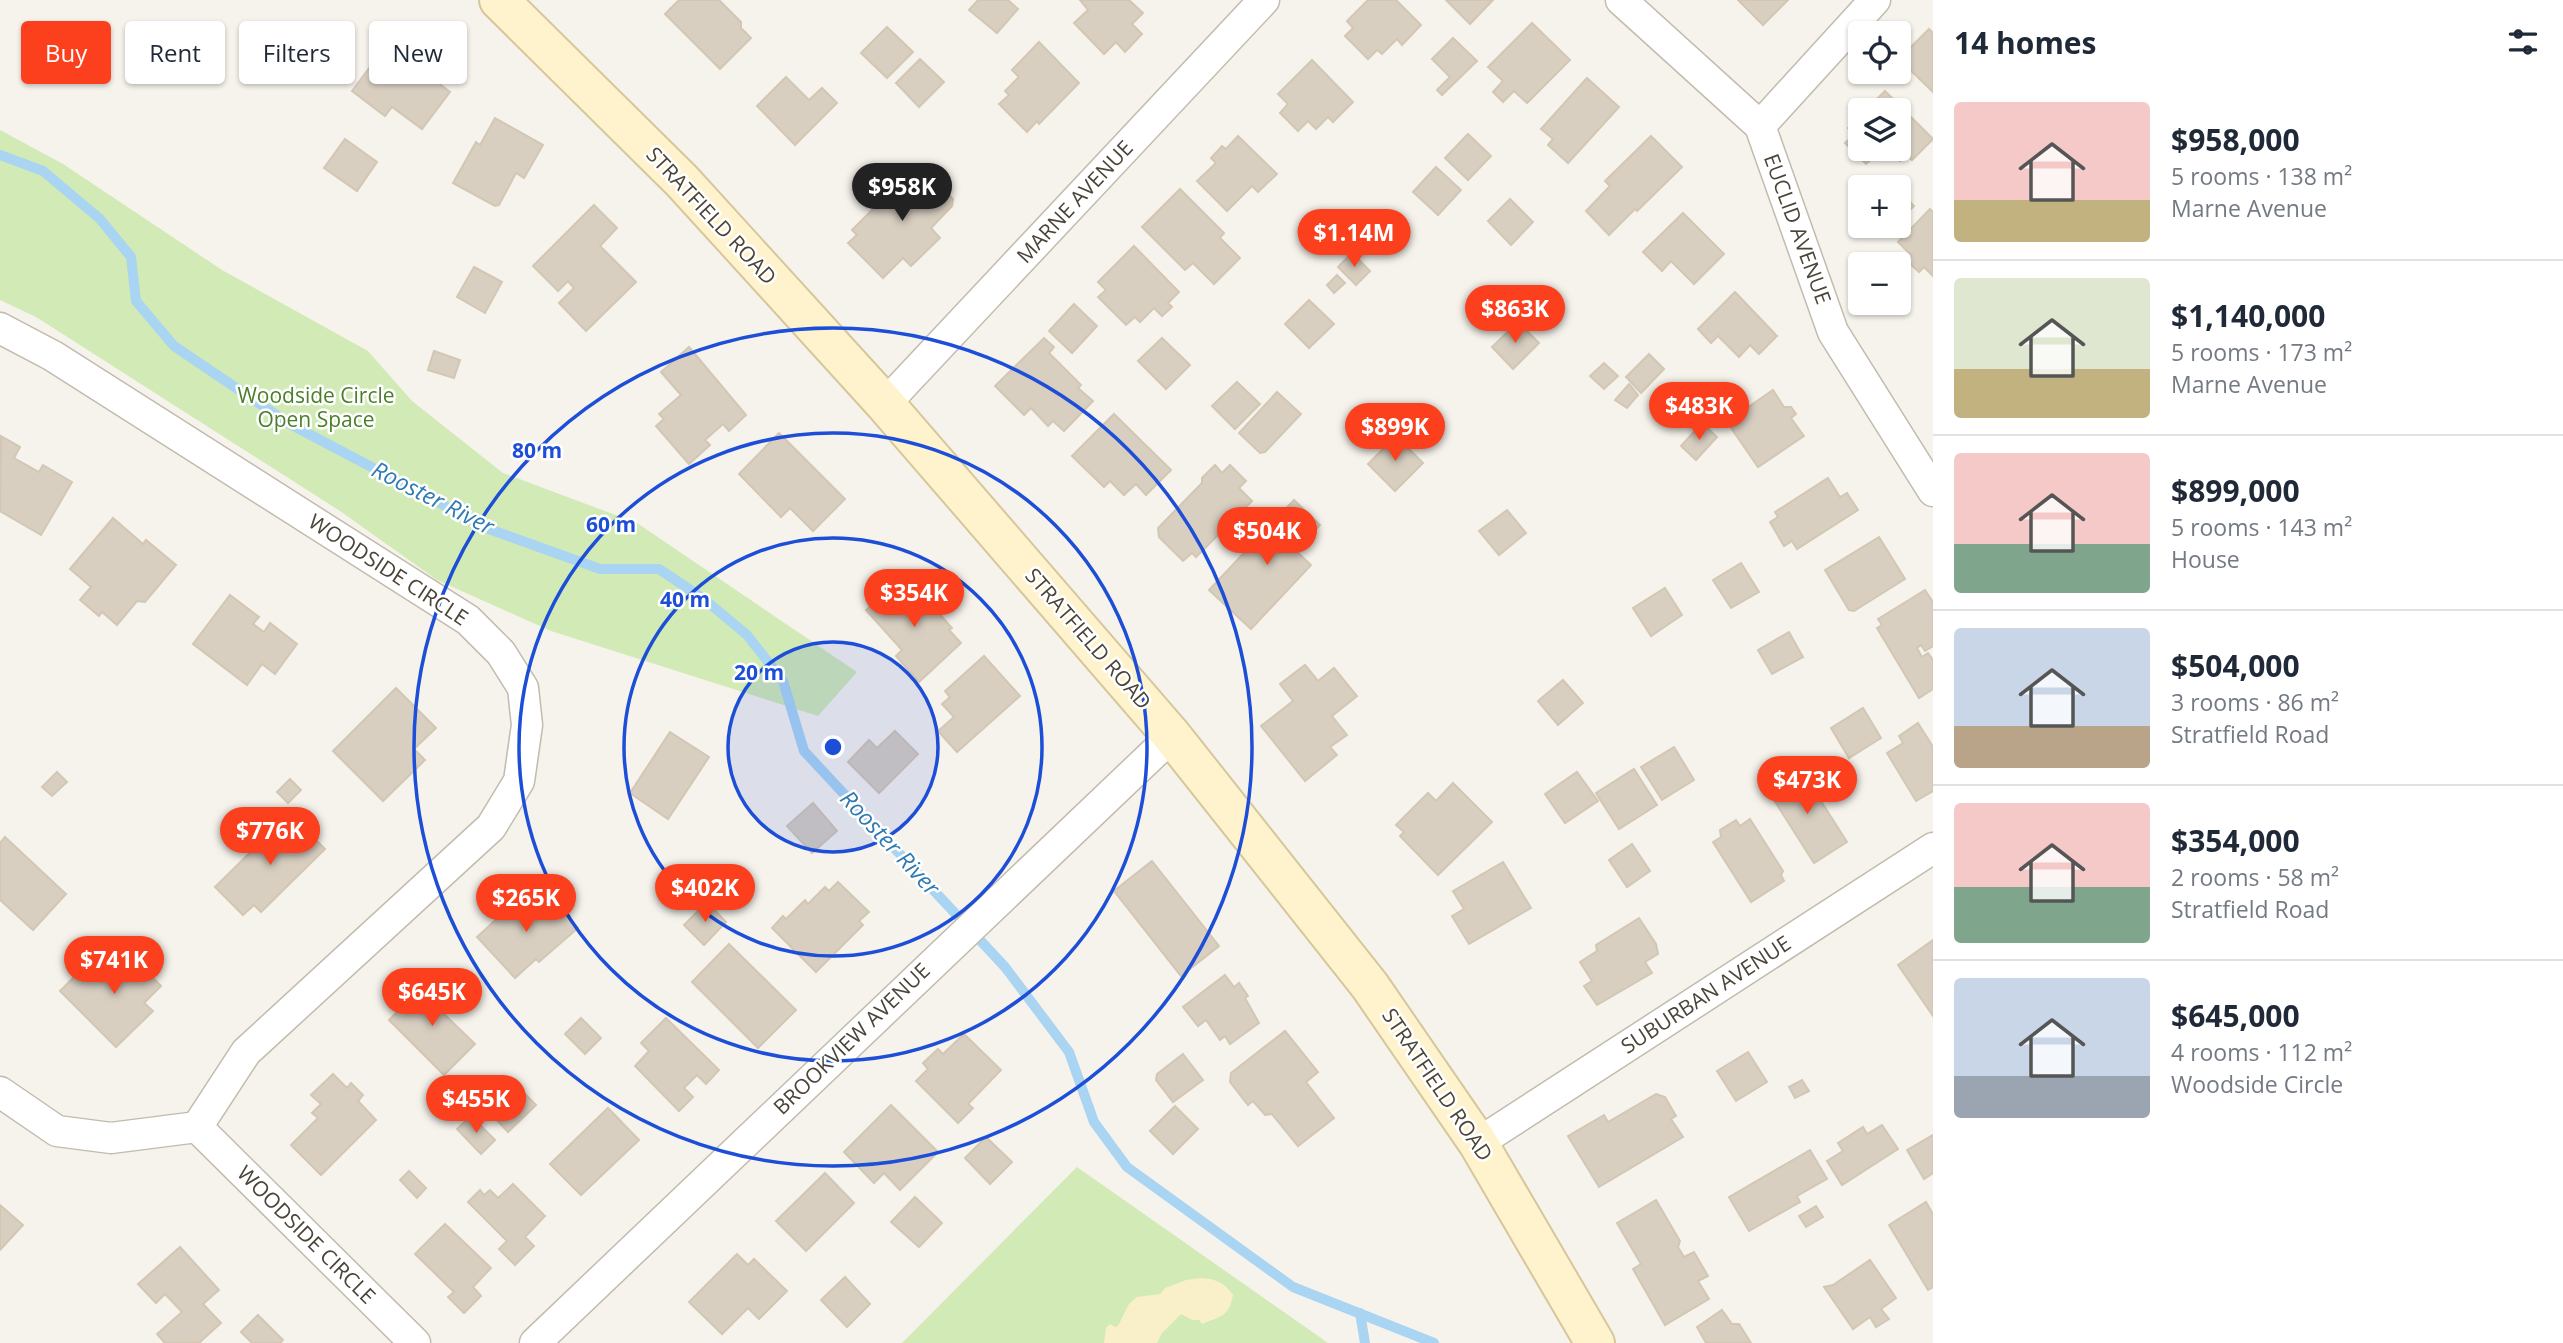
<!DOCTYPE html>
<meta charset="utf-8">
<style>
:root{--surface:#fff;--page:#f2f2f3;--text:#1f2937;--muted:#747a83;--line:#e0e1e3;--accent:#fc3f1d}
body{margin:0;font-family:"Open Sans",sans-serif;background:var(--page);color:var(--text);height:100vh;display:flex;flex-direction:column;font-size:26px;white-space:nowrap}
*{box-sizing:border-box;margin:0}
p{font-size:23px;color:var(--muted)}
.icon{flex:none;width:38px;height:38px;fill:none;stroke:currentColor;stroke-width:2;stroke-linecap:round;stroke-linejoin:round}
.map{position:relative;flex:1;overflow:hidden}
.details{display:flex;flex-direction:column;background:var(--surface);width:630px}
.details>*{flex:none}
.top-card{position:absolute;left:21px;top:21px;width:665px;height:63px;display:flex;gap:14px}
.controls{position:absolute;left:1848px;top:21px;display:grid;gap:14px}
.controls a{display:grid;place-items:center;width:63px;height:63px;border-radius:7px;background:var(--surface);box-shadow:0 2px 5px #0004;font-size:35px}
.price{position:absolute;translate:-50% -60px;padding:0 16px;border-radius:24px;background:var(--accent);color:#fff;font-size:23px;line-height:46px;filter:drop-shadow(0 2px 4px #0008)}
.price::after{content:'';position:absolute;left:50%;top:42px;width:21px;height:16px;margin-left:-10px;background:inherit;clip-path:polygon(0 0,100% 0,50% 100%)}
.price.active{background:#222;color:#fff}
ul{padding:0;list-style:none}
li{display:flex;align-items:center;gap:21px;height:175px;padding:0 21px}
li+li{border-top:2px solid var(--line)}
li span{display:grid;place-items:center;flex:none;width:196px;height:140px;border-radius:7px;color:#555}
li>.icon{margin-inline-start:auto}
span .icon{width:84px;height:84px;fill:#fffc;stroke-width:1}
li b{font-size:30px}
h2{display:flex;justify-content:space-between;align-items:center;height:84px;padding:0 21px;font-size:30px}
.pill{padding:0 24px;border-radius:7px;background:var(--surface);box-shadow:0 2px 5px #0004;font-size:24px;line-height:63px}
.pill.active{background:var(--accent);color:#fff}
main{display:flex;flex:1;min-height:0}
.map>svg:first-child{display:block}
.green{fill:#d2eab5}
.sand{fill:#f9efc9}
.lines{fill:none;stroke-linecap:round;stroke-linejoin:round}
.stream{stroke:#a9d4f2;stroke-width:10}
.building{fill:#d8cfc1;stroke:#d3c7b4;stroke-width:2}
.street-casing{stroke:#c2bbae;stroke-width:33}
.secondary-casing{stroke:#d6c79b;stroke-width:42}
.street{stroke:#fff;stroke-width:30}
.secondary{stroke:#fff3cd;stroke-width:38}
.ring{fill:none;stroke:#1d4ed8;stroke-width:3.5}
.labels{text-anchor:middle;stroke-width:5;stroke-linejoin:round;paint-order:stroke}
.street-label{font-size:21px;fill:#4b4439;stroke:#fff}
.park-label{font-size:21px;fill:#4a7f2a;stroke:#fff}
.water-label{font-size:23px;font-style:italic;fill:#2e7ab2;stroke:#fff}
.centre{fill:#1d4ed8;stroke:#fff;stroke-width:3.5}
.ring-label{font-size:21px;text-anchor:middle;font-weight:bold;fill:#1d4ed8;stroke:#fff;stroke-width:5;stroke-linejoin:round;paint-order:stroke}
</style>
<main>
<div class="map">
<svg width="1933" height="1343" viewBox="0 0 1933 1343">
<rect width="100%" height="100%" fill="#f6f3ec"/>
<g class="green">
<polygon points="0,130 63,164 222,270 368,351 412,401 503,473 637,523 857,672 818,716 551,631 437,580 340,511 36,317 0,300"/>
<polygon points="1077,1167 1328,1343 902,1343"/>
</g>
<path class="sand" d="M1201 1278C1216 1279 1224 1282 1233 1295 1229 1317 1221 1316 1202 1324L1199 1320H1192L1181 1314 1162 1333 1157 1343H1104L1106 1328 1110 1324 1115 1327 1118 1326 1129 1304 1137 1297 1160 1294 1165 1288 1186 1280Z"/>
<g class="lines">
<g class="stream">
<polyline points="0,155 43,171 100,219 131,257 136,301 174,346 288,423 489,529 600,569 659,569 704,599 747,635 783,681 804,751 1005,967 1069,1052 1094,1122 1127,1167 1293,1287 1434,1343"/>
<polyline points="1360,1313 1365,1343"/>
</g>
</g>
<g class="building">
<polygon points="679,0 719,0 741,22 741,28 751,38 720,69 665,14"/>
<polygon points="978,0 1008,0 1018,9 997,33 969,10"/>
<polygon points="1080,0 1129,0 1143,13 1132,24 1142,34 1125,52 1116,42 1104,54 1074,23 1088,10"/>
<polygon points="1368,0 1396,0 1421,25 1402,45 1397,39 1382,54 1377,50 1368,59 1345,36 1353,28 1347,21"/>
<polygon points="1446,0 1493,0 1470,24"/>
<polygon points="1738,0 1788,0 1763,25"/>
<polygon points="1532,23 1570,60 1527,103 1514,91 1503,102 1493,92 1503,81 1488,67"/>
<polygon points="887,27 913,52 887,78 861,53"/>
<polygon points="1929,29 1933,33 1933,92 1899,59"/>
<polygon points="1453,38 1477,61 1442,95 1437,90 1450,77 1432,59"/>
<polygon points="1039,42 1079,83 1039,124 1037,121 1027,132 999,104 1009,95 1005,91 1019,77 1012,70"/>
<polygon points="388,43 403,54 408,49 426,61 420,69 450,92 422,129 392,107 385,116 352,91"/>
<polygon points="920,59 944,82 919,107 896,83"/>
<polygon points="1312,60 1353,102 1333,122 1328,117 1316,129 1308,121 1298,131 1280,113 1288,104 1278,94"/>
<polygon points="786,77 809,100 822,88 837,103 795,145 757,106"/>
<polygon points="1587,78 1619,107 1568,163 1548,145 1553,139 1541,129"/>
<polygon points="1885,91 1933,139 1912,160 1906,154 1900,161 1889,150 1879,160 1875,156 1866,164 1845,143 1854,135 1848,128 1860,116 1860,149 1899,149 1899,110 1866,110"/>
<polygon points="495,118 543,145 524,178 516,173 499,205 495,206 453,183 476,142 480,145"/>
<polygon points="1468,134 1491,156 1468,180 1445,158"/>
<polygon points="1238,136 1277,174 1258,192 1252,186 1227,211 1197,181 1216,163 1211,158 1222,146 1226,149"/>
<polygon points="1651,136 1682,167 1637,211 1635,209 1609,235 1586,211 1610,186 1605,181"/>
<polygon points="345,139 377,162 357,191 324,168"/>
<polygon points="918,164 953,199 952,206 931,228 940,238 911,266 903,258 883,278 848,243 857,235 852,230"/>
<polygon points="1436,167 1461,190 1438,215 1413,192"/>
<polygon points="1180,189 1224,233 1220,238 1240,258 1214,284 1193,263 1185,270 1142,227"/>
<polygon points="1899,191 1914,206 1899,221"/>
<polygon points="1510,199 1533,222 1511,245 1488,221"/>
<polygon points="594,205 617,228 600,246 636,282 586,331 559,303 574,288 568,281 558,291 533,266"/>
<polygon points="1930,209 1933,212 1933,276 1924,267 1919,272 1907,261 1912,256 1898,242"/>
<polygon points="1683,213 1724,254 1694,284 1671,261 1662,271 1643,252"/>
<polygon points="1134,246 1179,292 1168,303 1172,307 1162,316 1154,308 1140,322 1135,317 1126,325 1098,297 1106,290 1098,282"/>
<polygon points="1352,253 1370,271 1356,285 1338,267"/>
<polygon points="474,267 502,282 485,313 457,297"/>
<polygon points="1337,275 1345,283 1334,293 1327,285"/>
<polygon points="1735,292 1777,336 1759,354 1750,345 1739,357 1718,336 1711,343 1698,329"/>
<polygon points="1309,300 1334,324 1309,348 1285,324"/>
<polygon points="1074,304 1097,326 1072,353 1049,331"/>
<polygon points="1518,322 1539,343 1513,369 1492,347"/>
<polygon points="1044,338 1054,347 1049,353 1081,385 1078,388 1093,401 1064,431 1053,421 1048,426 1031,408 1024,415 995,386"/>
<polygon points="1162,338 1190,365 1166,389 1138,361"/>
<polygon points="689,347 746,415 729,431 723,424 705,440 710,445 689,464 656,426 664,419 659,414 681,395 661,372"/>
<polygon points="434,351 460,360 454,378 428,370"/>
<polygon points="1649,354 1664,369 1641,393 1626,377"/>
<polygon points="1604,363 1618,376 1604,389 1590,376"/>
<polygon points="1237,382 1260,404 1235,429 1212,406"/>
<polygon points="1629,384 1638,395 1627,408 1615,400"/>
<polygon points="1773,390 1784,407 1791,407 1796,414 1791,418 1804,436 1758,467 1727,422"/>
<polygon points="1277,392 1301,414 1265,452 1260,453 1239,433"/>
<polygon points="1114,414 1171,470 1146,495 1136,484 1124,495 1110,481 1104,487 1072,456"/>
<polygon points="1702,423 1717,437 1696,460 1681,446"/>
<polygon points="779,433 845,499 813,531 790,508 781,517 739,474"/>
<polygon points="1,436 20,447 14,458 39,472 43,465 72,482 41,535 0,511"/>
<polygon points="1396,436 1423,463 1395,491 1368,464"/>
<polygon points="1215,465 1222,473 1230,465 1246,481 1239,488 1252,501 1196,557 1192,553 1183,561 1159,537 1158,528 1202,483 1202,478"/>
<polygon points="1828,478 1840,497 1847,493 1858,510 1797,549 1792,541 1784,546 1770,522 1778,517 1775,512"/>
<polygon points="1294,500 1320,525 1296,551 1311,565 1251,629 1209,590"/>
<polygon points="1507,510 1526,533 1499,555 1479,531"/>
<polygon points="113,518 143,544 146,540 176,565 145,602 137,601 117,625 102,612 99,616 80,600 91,587 70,569"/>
<polygon points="1879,537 1905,579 1854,611 1849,610 1825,570"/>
<polygon points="1741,563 1759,592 1731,608 1713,580"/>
<polygon points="898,582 909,594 916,587 952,628 949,630 961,643 919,682 896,656 902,650 866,610"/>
<polygon points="1665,588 1682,615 1651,636 1633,608"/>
<polygon points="1925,590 1933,602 1933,646 1925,651 1921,645 1917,648 1922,657 1928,653 1933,660 1933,689 1919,698 1877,628 1882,625 1878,619"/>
<polygon points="230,595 259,617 253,624 264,632 270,623 297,644 275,674 262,664 247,685 193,644"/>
<polygon points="1789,632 1803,657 1772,674 1758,650"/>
<polygon points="984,656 1020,696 957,752 938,731 954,717 942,704 950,697 945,691"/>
<polygon points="1305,665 1318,681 1334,668 1357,696 1332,716 1347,735 1330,747 1337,755 1305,781 1261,726 1293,701 1280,684"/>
<polygon points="1563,680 1583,703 1558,725 1538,701"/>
<polygon points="396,688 436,728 414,749 425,760 383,801 333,751"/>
<polygon points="1863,708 1881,738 1849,758 1831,728"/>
<polygon points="1918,723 1933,747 1933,791 1916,801 1887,753 1903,743 1899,736"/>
<polygon points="895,731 918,754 879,793 848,762 869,740 877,748"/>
<polygon points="670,732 709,757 668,819 630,793"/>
<polygon points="1674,747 1694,780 1662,800 1641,767"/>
<polygon points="1800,768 1847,842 1814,863 1767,789"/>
<polygon points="1634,769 1657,805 1619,829 1596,793"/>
<polygon points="57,772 67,782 52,796 42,787"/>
<polygon points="1577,772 1598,801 1565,823 1545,794"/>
<polygon points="290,779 301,790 288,803 277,792"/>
<polygon points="1453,783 1492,822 1438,875 1400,836 1404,832 1396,825 1428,793 1436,801"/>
<polygon points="813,803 837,831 812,853 787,826"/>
<polygon points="289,814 325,849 261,912 254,905 243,915 215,887"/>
<polygon points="1750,819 1783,871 1781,875 1784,881 1751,902 1713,842 1721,837 1720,830 1736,820 1740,826"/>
<polygon points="5,837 66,894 33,930 0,900 0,843"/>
<polygon points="1632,844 1650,871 1627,887 1609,860"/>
<polygon points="1152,861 1219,946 1181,976 1114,891"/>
<polygon points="1503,862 1531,908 1469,944 1452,916 1464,909 1453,891"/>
<polygon points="838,882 869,912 859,921 863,925 816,972 772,928 783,916 786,919 805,900 808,904 825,887 829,891"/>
<polygon points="527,891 552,918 561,910 578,928 539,962 536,959 515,978 477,937"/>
<polygon points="707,902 726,922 704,945 684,925"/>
<polygon points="1639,918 1656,944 1658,954 1645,962 1652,973 1597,1005 1584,986 1592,981 1580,962 1597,951 1596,945"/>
<polygon points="1933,940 1933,1016 1898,965"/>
<polygon points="729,944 796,1010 758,1048 692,982"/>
<polygon points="120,945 161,986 144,1003 153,1011 116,1047 60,991 76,975 83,982"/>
<polygon points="1225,975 1234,987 1239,983 1248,996 1245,998 1259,1023 1230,1044 1225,1036 1220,1040 1206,1020 1198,1026 1183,1007"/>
<polygon points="431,979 451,999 440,1010 475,1044 444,1075 389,1020"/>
<polygon points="581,1018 601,1038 585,1054 565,1034"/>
<polygon points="666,1018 719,1070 706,1084 697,1075 684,1088 693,1097 679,1111 635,1066 649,1051 641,1043"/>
<polygon points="1285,1031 1318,1072 1306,1082 1334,1118 1298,1146 1272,1114 1265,1115 1253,1101 1248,1105 1230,1082 1231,1073"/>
<polygon points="964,1034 1001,1070 968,1104 973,1108 958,1123 916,1081 928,1069 923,1063 938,1049 943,1054"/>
<polygon points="1748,1052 1767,1082 1736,1101 1717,1071"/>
<polygon points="1183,1054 1203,1080 1173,1102 1156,1080 1157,1074"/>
<polygon points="333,1074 347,1088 351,1083 363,1095 358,1101 376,1120 321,1175 291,1145 318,1118 312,1113 321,1104 311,1095"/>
<polygon points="510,1079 536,1105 508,1132 483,1105"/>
<polygon points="1802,1080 1809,1091 1795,1098 1789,1087"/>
<polygon points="1656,1094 1665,1097 1676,1116 1671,1119 1683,1137 1599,1187 1568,1136 1604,1115 1608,1122"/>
<polygon points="891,1105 938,1152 900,1190 884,1173 874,1183 844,1152"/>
<polygon points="1175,1106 1198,1129 1173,1154 1150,1131"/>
<polygon points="608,1108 639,1140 581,1195 550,1164"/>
<polygon points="471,1116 495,1140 481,1154 457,1129"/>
<polygon points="1882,1125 1898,1149 1842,1185 1827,1161 1843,1151 1838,1143 1863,1127 1867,1134"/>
<polygon points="1933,1135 1933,1173 1924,1179 1907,1150"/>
<polygon points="986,1137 1012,1162 990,1184 965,1158"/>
<polygon points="1810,1150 1827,1179 1797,1196 1800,1202 1749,1231 1729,1197"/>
<polygon points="409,1171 426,1188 417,1198 400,1180"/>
<polygon points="825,1173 854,1203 806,1251 776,1221"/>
<polygon points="513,1184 545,1216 525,1237 534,1246 515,1265 499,1249 507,1241 468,1202 480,1190 484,1195 490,1190 498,1198"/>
<polygon points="915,1197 942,1223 919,1247 891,1222"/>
<polygon points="1656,1200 1680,1241 1678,1247 1684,1257 1694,1252 1708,1276 1698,1281 1709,1299 1665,1325 1633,1269 1641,1264 1617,1223"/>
<polygon points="1926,1202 1933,1214 1933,1287 1928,1290 1889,1225"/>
<polygon points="0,1205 23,1225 0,1250"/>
<polygon points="1816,1206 1823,1217 1806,1227 1799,1216"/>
<polygon points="445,1224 491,1268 473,1287 481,1296 464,1313 448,1297 454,1292 415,1254"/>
<polygon points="180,1247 219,1290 203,1304 221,1323 199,1343 165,1343 157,1334 182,1312 165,1294 156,1303 138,1284"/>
<polygon points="737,1254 748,1265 754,1259 787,1291 759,1319 748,1308 722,1334 689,1302"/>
<polygon points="1870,1260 1896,1298 1881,1309 1889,1319 1876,1327 1870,1317 1853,1329 1824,1287 1833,1285"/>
<polygon points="845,1277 870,1304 847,1327 821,1300"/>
<polygon points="1722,1310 1732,1324 1739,1324 1751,1343 1706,1343 1697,1327"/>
<polygon points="258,1315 283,1340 280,1343 252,1343 241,1332"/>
</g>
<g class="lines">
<defs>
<g id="street">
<polyline points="1621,0 1760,126 1833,332 1933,491"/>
<polyline points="1760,126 1875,0"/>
<polyline points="0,328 53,356 468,620 501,653 523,688 527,725 519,781 491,827 246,1052 197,1127"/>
<polyline points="885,404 1264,0"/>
<polyline points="0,1092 57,1131 111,1138 197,1127 415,1343"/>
<polyline points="1478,1143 1933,848"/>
<polyline points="535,1343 1172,736"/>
</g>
<polyline id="secondary" points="499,0 682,181 885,404 1172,736 1370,986 1478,1143 1595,1343"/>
</defs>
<use href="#street" class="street-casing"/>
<use href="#secondary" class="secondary-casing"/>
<use href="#street" class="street"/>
<use href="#secondary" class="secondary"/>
</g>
<circle cx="833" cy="747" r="105" fill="#1d4ed8" fill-opacity=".12"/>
<g class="ring">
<circle cx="833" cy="747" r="105"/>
<circle cx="833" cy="747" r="209"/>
<circle cx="833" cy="747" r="314"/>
<circle cx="833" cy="747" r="419"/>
</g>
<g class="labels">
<g class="street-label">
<text transform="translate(1075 202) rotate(-47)" y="7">MARNE AVENUE</text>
<text transform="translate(711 216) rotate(47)" y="7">STRATFIELD ROAD</text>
<text transform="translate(1797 229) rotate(70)" y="7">EUCLID AVENUE</text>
<text transform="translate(388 570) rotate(33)" y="7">WOODSIDE CIRCLE</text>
<text transform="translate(1088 639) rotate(49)" y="7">STRATFIELD ROAD</text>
<text transform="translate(1706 995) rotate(-33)" y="7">SUBURBAN AVENUE</text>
<text transform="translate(852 1039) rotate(-44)" y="7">BROOKVIEW AVENUE</text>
<text transform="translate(1437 1085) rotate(56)" y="7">STRATFIELD ROAD</text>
<text transform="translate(306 1235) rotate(45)" y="7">WOODSIDE CIRCLE</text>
</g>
<g class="park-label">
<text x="316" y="403">Woodside Circle<tspan x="316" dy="24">Open Space</tspan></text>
</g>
<g class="water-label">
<text transform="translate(433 498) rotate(27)" y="8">Rooster River</text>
<text transform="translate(890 843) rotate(47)" y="8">Rooster River</text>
</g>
</g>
<circle cx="833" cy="747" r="10" class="centre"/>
<g class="ring-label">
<text x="537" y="458">80 m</text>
<text x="611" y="532">60 m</text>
<text x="685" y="607">40 m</text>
<text x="759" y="680">20 m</text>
</g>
</svg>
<div class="controls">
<a><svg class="icon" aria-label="locate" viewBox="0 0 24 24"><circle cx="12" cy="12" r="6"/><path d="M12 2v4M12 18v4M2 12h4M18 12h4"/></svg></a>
<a><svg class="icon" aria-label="layers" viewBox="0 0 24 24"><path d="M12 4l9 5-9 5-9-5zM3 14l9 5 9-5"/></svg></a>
<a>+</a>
<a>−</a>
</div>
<b class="price active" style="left:902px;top:223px">$958K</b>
<b class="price" style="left:1354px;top:269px">$1.14M</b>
<b class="price" style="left:1515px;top:345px">$863K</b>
<b class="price" style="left:1699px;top:442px">$483K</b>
<b class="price" style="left:1395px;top:463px">$899K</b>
<b class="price" style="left:1267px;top:567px">$504K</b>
<b class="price" style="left:914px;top:629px">$354K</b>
<b class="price" style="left:1807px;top:816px">$473K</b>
<b class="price" style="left:270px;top:867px">$776K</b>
<b class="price" style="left:705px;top:924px">$402K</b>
<b class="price" style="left:526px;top:934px">$265K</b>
<b class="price" style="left:114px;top:996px">$741K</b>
<b class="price" style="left:432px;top:1028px">$645K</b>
<b class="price" style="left:476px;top:1135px">$455K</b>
<div class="top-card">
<a class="pill active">Buy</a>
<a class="pill">Rent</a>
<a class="pill">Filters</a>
<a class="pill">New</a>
</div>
</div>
<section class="details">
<h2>14 homes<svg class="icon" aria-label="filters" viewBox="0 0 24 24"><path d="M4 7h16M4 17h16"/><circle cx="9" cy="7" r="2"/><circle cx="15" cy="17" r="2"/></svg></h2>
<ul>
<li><span style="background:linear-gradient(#f6c9c9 70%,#c2b280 0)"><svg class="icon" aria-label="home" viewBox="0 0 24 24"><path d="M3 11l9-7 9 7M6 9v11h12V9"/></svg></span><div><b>$958,000</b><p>5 rooms · 138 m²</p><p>Marne Avenue</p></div></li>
<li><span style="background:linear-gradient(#dfe7d0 65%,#c2b280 0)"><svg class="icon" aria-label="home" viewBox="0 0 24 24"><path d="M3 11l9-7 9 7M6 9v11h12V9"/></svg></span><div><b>$1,140,000</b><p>5 rooms · 173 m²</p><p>Marne Avenue</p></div></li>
<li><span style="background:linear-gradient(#f6c9c9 65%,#7fa58c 0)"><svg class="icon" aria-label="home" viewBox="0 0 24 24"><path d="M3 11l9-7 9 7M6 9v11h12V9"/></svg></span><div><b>$899,000</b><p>5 rooms · 143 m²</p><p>House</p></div></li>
<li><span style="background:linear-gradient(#c9d6e8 70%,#b9a48a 0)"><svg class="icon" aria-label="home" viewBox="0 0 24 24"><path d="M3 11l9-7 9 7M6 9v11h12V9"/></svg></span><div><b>$504,000</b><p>3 rooms · 86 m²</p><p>Stratfield Road</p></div></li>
<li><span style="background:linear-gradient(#f6c9c9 60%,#7fa58c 0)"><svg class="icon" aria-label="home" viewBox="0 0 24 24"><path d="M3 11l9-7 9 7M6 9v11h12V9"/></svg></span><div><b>$354,000</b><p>2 rooms · 58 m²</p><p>Stratfield Road</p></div></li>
<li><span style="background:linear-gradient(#c9d6e8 70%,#9aa5b1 0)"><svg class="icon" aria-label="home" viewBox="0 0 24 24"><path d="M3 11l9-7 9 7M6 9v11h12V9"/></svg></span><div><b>$645,000</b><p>4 rooms · 112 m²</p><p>Woodside Circle</p></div></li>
</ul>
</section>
</main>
